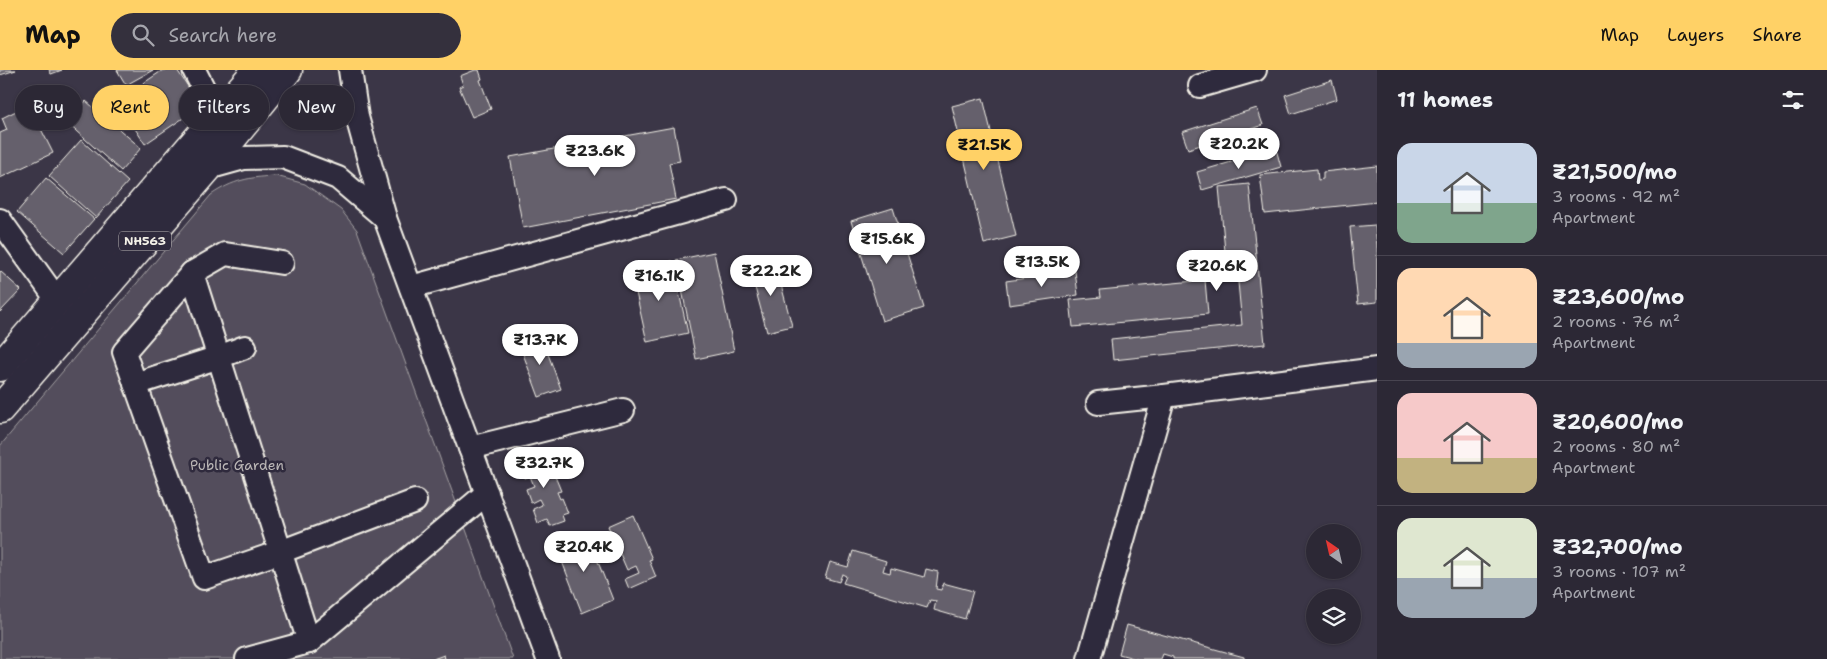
<!DOCTYPE html>
<meta charset="utf-8">
<style>
:root{--surface:#2c2835;--page:#34303d;--text:#f1f3f6;--muted:#a6a6ad;--line:#484450;--accent:#ffd166}
body{margin:0;font-family:"Shantell Sans",sans-serif;background:var(--page);color:var(--text);height:100vh;display:flex;flex-direction:column;font-size:19px;white-space:nowrap}
*{box-sizing:border-box;margin:0}
p{font-size:16px;color:var(--muted)}
.icon{flex:none;width:28px;height:28px;fill:none;stroke:currentColor;stroke-width:2;stroke-linecap:round;stroke-linejoin:round}
.map{position:relative;flex:1;overflow:hidden}
.panel{display:flex;flex-direction:column;background:var(--surface);width:450px}
.panel>*{flex:none}
.hud{position:absolute;left:15px;top:15px;width:475px;height:45px;display:flex;gap:10px}
.needle{width:32px;rotate:326deg}
.tools{position:absolute;left:1306px;top:454px;display:grid;gap:10px}
.tools a{display:grid;place-items:center;width:55px;height:55px;border-radius:50%;background:var(--surface);box-shadow:0 1px 4px #0004,0 0 0 1px var(--line);font-size:25px}
.price{position:absolute;translate:-50% -42px;padding:0 11px;border-radius:18px;background:#fff;color:#222;font-size:16px;line-height:32px;filter:drop-shadow(0 1px 2px #0008)}
.price::after{content:'';position:absolute;left:50%;top:30px;width:15px;height:11px;margin-left:-8px;background:inherit;clip-path:polygon(0 0,100% 0,50% 100%)}
.price.current{background:var(--accent);color:#111}
ul{padding:0;list-style:none}
li{display:flex;align-items:center;gap:15px;height:125px;padding:0 20px}
li+li{border-top:1px solid var(--line)}
li span{display:grid;place-items:center;flex:none;width:140px;height:100px;border-radius:15px;color:#555}
li>.icon{margin-inline-start:auto}
span .icon{width:60px;height:60px;fill:#fffc;stroke-width:1}
li b{font-size:21px}
h2{display:flex;justify-content:space-between;align-items:center;height:60px;padding:0 20px;font-size:21px}
.pill{padding:0 18px;border-radius:22px;background:var(--surface);box-shadow:0 1px 4px #0004,0 0 0 1px var(--line);font-size:18px;line-height:45px}
.pill.current{background:var(--accent);color:#111}
header{display:flex;align-items:center;gap:30px;box-sizing:border-box;height:70px;padding:0 25px;background:var(--accent);color:#111}
header strong{font-size:24px}
nav{display:flex;gap:28px;margin-inline-start:auto;font-size:18px}
.search{width:350px;height:45px;background:var(--page);display:flex;align-items:center;gap:12px;box-sizing:border-box;padding:0 18px;border-radius:28px;color:var(--muted);font-size:19px}
main{display:flex;flex:1;min-height:0}
.map>svg:first-child{display:block}
.green{fill:#534e5c;stroke:#a4a0a2}
.building{fill:#65616c;stroke:#f4f1e8}
.lines{fill:none;stroke-linecap:round;stroke-linejoin:round}
.minor-casing{stroke:#f4f1e8;stroke-width:26}
.highway-casing{stroke:#f4f1e8;stroke-width:31}
.minor{stroke:#2f2a3d;stroke-width:22}
.highway{stroke:#2f2a3d;stroke-width:28}
.labels{text-anchor:middle;stroke-width:5;stroke-linejoin:round;paint-order:stroke}
.shield{fill:#2f2a3d;stroke:#b9b5b5;stroke-width:1}
.shield-label{font-size:12px;font-weight:bold;fill:#f4f1e8}
.park-label{font-size:14px;fill:#bcb8b7;stroke:#2f2a3d}
</style>
<header>
<strong>Map</strong>
<div class="search"><svg class="icon" aria-label="search" viewBox="0 0 24 24"><circle cx="10" cy="10" r="6"/><path d="M15 15l6 6"/></svg>Search here</div>
<nav><a>Map</a><a>Layers</a><a>Share</a></nav>
</header>
<main>
<div class="map">
<svg width="1377" height="589" viewBox="0 0 1377 589">
<rect width="100%" height="100%" fill="#3b3647"/>
<filter id="ink" filterUnits="userSpaceOnUse"><feTurbulence type="fractalNoise" baseFrequency=".02" numOctaves="2"/><feDisplacementMap in="SourceGraphic" scale="10" xChannelSelector="R" yChannelSelector="G"/><feConvolveMatrix kernelMatrix="1 2 1 2 8 2 1 2 1" color-interpolation-filters="sRGB"/></filter>
<g filter="url(#ink)">
<path class="green" d="M276 106 305 114 341 140 357 160 513 589H0V376L211 125C233 110 250 107 276 106Z"/>
<g class="building">
<polygon points="0,0 16,0 0,5"/>
<polygon points="49,0 62,0 51,4"/>
<polygon points="117,0 153,0 126,15"/>
<polygon points="163,0 177,0 201,36 145,74 117,31"/>
<polygon points="475,0 479,0 482,9 480,10 491,39 472,47 459,17 463,15 460,6"/>
<polygon points="1332,10 1337,29 1291,44 1285,25"/>
<polygon points="983,28 1016,166 984,174 952,36"/>
<polygon points="86,31 141,78 121,101 67,53"/>
<polygon points="1257,38 1263,55 1188,79 1182,62"/>
<polygon points="20,39 29,58 38,53 53,83 0,108 0,63 7,60 2,48"/>
<polygon points="674,57 680,91 669,93 676,129 523,158 510,87"/>
<polygon points="81,70 128,112 96,148 49,106"/>
<polygon points="1276,79 1281,97 1202,120 1197,102"/>
<polygon points="1377,96 1377,132 1265,144 1260,105 1317,99 1318,110 1323,109 1323,102"/>
<polygon points="46,108 94,149 64,183 17,142"/>
<polygon points="1249,114 1265,274 1113,290 1111,269 1242,255 1236,191 1226,192 1219,117"/>
<polygon points="893,138 924,238 882,251 851,151"/>
<polygon points="1375,155 1377,175 1377,232 1358,234 1350,157"/>
<polygon points="714,182 734,281 696,289 676,190"/>
<polygon points="672,191 688,263 647,272 631,200"/>
<polygon points="775,192 792,256 767,262 750,199"/>
<polygon points="0,201 21,220 0,242"/>
<polygon points="1075,201 1078,225 1009,235 1006,211"/>
<polygon points="1205,210 1208,244 1073,257 1070,230 1101,227 1100,220"/>
<polygon points="541,265 561,319 539,327 519,273"/>
<polygon points="537,381 539,387 546,384 561,421 557,422 560,429 562,428 568,443 562,445 564,451 550,456 547,449 538,453 533,439 542,435 539,429 531,433 526,419 534,416 530,406 525,408 521,397 526,395 523,387"/>
<polygon points="633,445 652,489 649,490 656,507 629,519 625,509 639,503 636,496 627,500 608,456"/>
<polygon points="587,464 613,530 582,543 556,476"/>
<polygon points="853,481 886,491 883,501 890,503 891,498 924,507 926,499 938,502 936,519 941,520 943,513 973,521 965,549 934,540 936,531 930,530 927,538 843,513 846,506 842,504 839,512 825,508 830,492 848,497"/>
<polygon points="1127,555 1244,587 1244,589 1173,589 1173,587 1163,584 1161,589 1137,589 1119,584"/>
<polygon points="444,585 445,589 433,589"/>
</g>
<g class="lines">
<defs>
<g id="minor">
<polyline points="194,0 218,47"/>
<polyline points="350,0 357,47 385,148 548,589"/>
<polyline points="1200,16 1255,0"/>
<polyline points="208,98 244,88 283,87 338,108 385,148"/>
<polyline points="0,150 58,231"/>
<polyline points="282,193 225,184 192,203 124,282 204,508 280,482 415,431"/>
<polyline points="192,203 309,572"/>
<polyline points="411,217 726,130"/>
<polyline points="135,314 219,287 245,277"/>
<polyline points="1098,333 1164,326 1377,299"/>
<polyline points="470,378 623,340"/>
<polyline points="247,589 309,572 487,423"/>
<polyline points="1089,589 1164,326"/>
</g>
<g id="highway">
<polyline points="0,297 257,0"/>
<polyline points="0,339 208,98 288,0"/>
</g>
</defs>
<use href="#minor" class="minor-casing"/>
<use href="#highway" class="highway-casing"/>
<use href="#minor" class="minor"/>
<use href="#highway" class="highway"/>
</g>
</g>
<g class="labels">
<rect class="shield" x="119" y="161.5" width="52" height="19" rx="4"/>
<g class="shield-label">
<text x="145" y="175">NH563</text>
</g>
<g class="park-label">
<text x="237" y="400">Public Garden</text>
</g>
</g>
</svg>
<div class="tools">
<a><svg class="needle" viewBox="-14 -14 28 28"><path d="M0-13l5 13h-10z" fill="#e53935"/><path d="M0 13l5-13h-10z" fill="#a6a6ad"/></svg></a>
<a><svg class="icon" aria-label="layers" viewBox="0 0 24 24"><path d="M12 4l9 5-9 5-9-5zM3 14l9 5 9-5"/></svg></a>
</div>
<b class="price" style="left:1239px;top:100px">₹20.2K</b>
<b class="price current" style="left:984px;top:101px">₹21.5K</b>
<b class="price" style="left:595px;top:107px">₹23.6K</b>
<b class="price" style="left:887px;top:195px">₹15.6K</b>
<b class="price" style="left:1042px;top:218px">₹13.5K</b>
<b class="price" style="left:1217px;top:222px">₹20.6K</b>
<b class="price" style="left:771px;top:227px">₹22.2K</b>
<b class="price" style="left:659px;top:232px">₹16.1K</b>
<b class="price" style="left:540px;top:296px">₹13.7K</b>
<b class="price" style="left:544px;top:419px">₹32.7K</b>
<b class="price" style="left:584px;top:503px">₹20.4K</b>
<div class="hud">
<a class="pill">Buy</a>
<a class="pill current">Rent</a>
<a class="pill">Filters</a>
<a class="pill">New</a>
</div>
</div>
<section class="panel">
<h2>11 homes<svg class="icon" aria-label="filters" viewBox="0 0 24 24"><path d="M4 7h16M4 17h16"/><circle cx="9" cy="7" r="2"/><circle cx="15" cy="17" r="2"/></svg></h2>
<ul>
<li><span style="background:linear-gradient(#c9d6e8 60%,#7fa58c 0)"><svg class="icon" aria-label="home" viewBox="0 0 24 24"><path d="M3 11l9-7 9 7M6 9v11h12V9"/></svg></span><div><b>₹21,500/mo</b><p>3 rooms · 92 m²</p><p>Apartment</p></div></li>
<li><span style="background:linear-gradient(#ffd9b3 75%,#9aa5b1 0)"><svg class="icon" aria-label="home" viewBox="0 0 24 24"><path d="M3 11l9-7 9 7M6 9v11h12V9"/></svg></span><div><b>₹23,600/mo</b><p>2 rooms · 76 m²</p><p>Apartment</p></div></li>
<li><span style="background:linear-gradient(#f6c9c9 65%,#c2b280 0)"><svg class="icon" aria-label="home" viewBox="0 0 24 24"><path d="M3 11l9-7 9 7M6 9v11h12V9"/></svg></span><div><b>₹20,600/mo</b><p>2 rooms · 80 m²</p><p>Apartment</p></div></li>
<li><span style="background:linear-gradient(#dfe7d0 60%,#9aa5b1 0)"><svg class="icon" aria-label="home" viewBox="0 0 24 24"><path d="M3 11l9-7 9 7M6 9v11h12V9"/></svg></span><div><b>₹32,700/mo</b><p>3 rooms · 107 m²</p><p>Apartment</p></div></li>
</ul>
</section>
</main>
